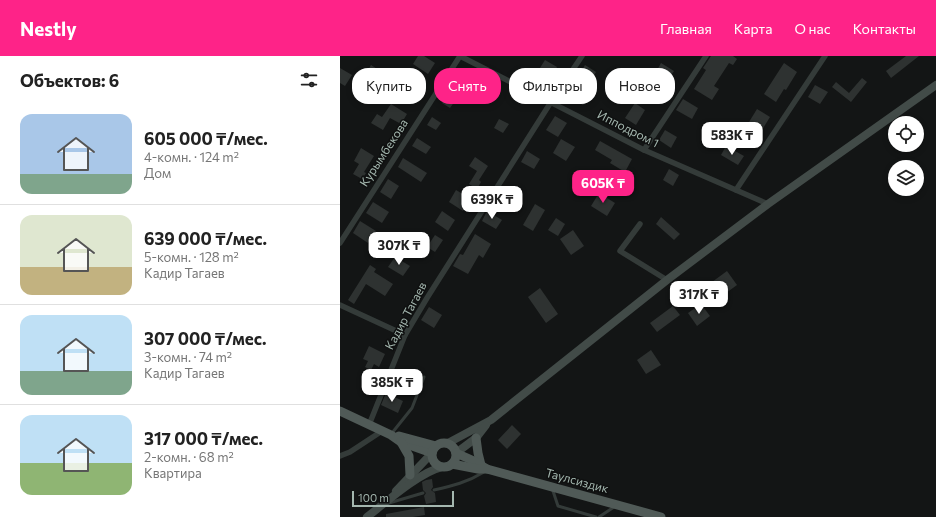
<!DOCTYPE html>
<html lang="ru">
<meta charset="utf-8">
<style>
:root{--surface:#fff;--page:#f6f6f6;--text:#222;--muted:#767676;--line:#e0e0e0;--accent:#fe2388}
body{margin:0;font-family:Commissioner,sans-serif;background:var(--page);color:var(--text);height:100vh;display:flex;flex-direction:column;font-size:15px;white-space:nowrap}
*{box-sizing:border-box;margin:0}
p{font-size:13px;color:var(--muted)}
.icon{flex:none;width:22px;height:22px;fill:none;stroke:currentColor;stroke-width:2;stroke-linecap:round;stroke-linejoin:round}
.map{position:relative;flex:1;overflow:hidden}
.panel{display:flex;flex-direction:column;background:var(--surface);width:340px}
.panel>*{flex:none}
.top-card{position:absolute;left:12px;top:12px;width:380px;height:36px;display:flex;gap:8px}
.controls{position:absolute;left:548px;top:60px;display:grid;gap:8px}
.controls a{display:grid;place-items:center;width:36px;height:36px;border-radius:50%;background:var(--surface);box-shadow:0 2px 6px #0003;font-size:20px}
.scale{position:absolute;left:12px;bottom:10px;width:102px;box-sizing:border-box;padding-left:4px;border:2px solid #a4b7af;border-top:0;font-size:11px;line-height:14px;white-space:nowrap;color:#a4b7af;-webkit-text-stroke:3px #0f1010;paint-order:stroke}
.price{position:absolute;translate:-50% -34px;padding:0 9px;border-radius:8px;background:#fff;color:#222;font-size:13px;line-height:26px;filter:drop-shadow(0 1px 2px #0008)}
.price::after{content:'';position:absolute;left:50%;top:24px;width:12px;height:9px;margin-left:-6px;background:inherit;clip-path:polygon(0 0,100% 0,50% 100%)}
.price.selected{background:var(--accent);color:#fff}
ul{padding:0;list-style:none}
li{display:flex;align-items:center;gap:12px;height:100px;padding:0 20px}
li+li{border-top:1px solid var(--line)}
li span{display:grid;place-items:center;flex:none;width:112px;height:80px;border-radius:12px;color:#555}
li>.icon{margin-inline-start:auto}
span .icon{width:48px;height:48px;fill:#fffc;stroke-width:1}
li b{font-size:17px}
h2{display:flex;justify-content:space-between;align-items:center;height:48px;padding:0 20px;font-size:17px}
.chip{padding:0 14px;border-radius:16px;background:var(--surface);box-shadow:0 2px 6px #0003;font-size:14px;line-height:36px}
.chip.selected{background:var(--accent);color:#fff}
header{display:flex;align-items:center;gap:24px;box-sizing:border-box;height:56px;padding:0 20px;background:var(--accent);color:#fff}
header strong{font-size:19px}
nav{display:flex;gap:22px;margin-inline-start:auto;font-size:14px}
main{display:flex;flex:1;min-height:0}
.map>svg:first-child{display:block}
.building{fill:#2e3231}
.lines{fill:none;stroke-linecap:round;stroke-linejoin:round}
.lane{stroke:#343b39;stroke-width:3}
.street{stroke:#343b39;stroke-width:5.5}
.secondary{stroke:#424b48;stroke-width:8}
.primary{stroke:#505a57;stroke-width:9}
.labels{text-anchor:middle;stroke-width:3;stroke-linejoin:round;paint-order:stroke}
.street-label{font-size:12px;fill:#a4b7af;stroke:#0f1010}
</style>
<header>
<strong>Nestly</strong>
<nav><a>Главная</a><a>Карта</a><a>О нас</a><a>Контакты</a></nav>
</header>
<main>
<section class="panel">
<h2>Объектов: 6<svg class="icon" aria-label="filters" viewBox="0 0 24 24"><path d="M4 7h16M4 17h16"/><circle cx="9" cy="7" r="2"/><circle cx="15" cy="17" r="2"/></svg></h2>
<ul>
<li><span style="background:linear-gradient(#a9c7e8 75%,#7fa58c 0)"><svg class="icon" aria-label="home" viewBox="0 0 24 24"><path d="M3 11l9-7 9 7M6 9v11h12V9"/></svg></span><div><b>605 000 ₸/мес.</b><p>4-комн. · 124 m²</p><p>Дом</p></div></li>
<li><span style="background:linear-gradient(#dfe7d0 65%,#c2b280 0)"><svg class="icon" aria-label="home" viewBox="0 0 24 24"><path d="M3 11l9-7 9 7M6 9v11h12V9"/></svg></span><div><b>639 000 ₸/мес.</b><p>5-комн. · 128 m²</p><p>Кадир Тагаев</p></div></li>
<li><span style="background:linear-gradient(#bfe0f5 70%,#7fa58c 0)"><svg class="icon" aria-label="home" viewBox="0 0 24 24"><path d="M3 11l9-7 9 7M6 9v11h12V9"/></svg></span><div><b>307 000 ₸/мес.</b><p>3-комн. · 74 m²</p><p>Кадир Тагаев</p></div></li>
<li><span style="background:linear-gradient(#bfe0f5 60%,#8fb573 0)"><svg class="icon" aria-label="home" viewBox="0 0 24 24"><path d="M3 11l9-7 9 7M6 9v11h12V9"/></svg></span><div><b>317 000 ₸/мес.</b><p>2-комн. · 68 m²</p><p>Квартира</p></div></li>
</ul>
</section>
<div class="map">
<svg width="596" height="461" viewBox="0 0 596 461">
<rect width="100%" height="100%" fill="#131515"/>
<g class="building">
<polygon points="78,0 84,0 95,7 88,18 73,8"/>
<polygon points="371,0 393,0 397,3 393,9 389,7 374,30 379,33 372,44 354,33 366,14 363,12"/>
<polygon points="566,0 579,0 551,22 546,15"/>
<polygon points="205,4 217,11 210,23 198,15"/>
<polygon points="321,7 334,15 327,25 315,18"/>
<polygon points="444,7 457,16 446,34 444,33 436,46 424,38"/>
<polygon points="31,9 45,18 38,28 25,19"/>
<polygon points="245,9 256,16 251,24 240,18"/>
<polygon points="0,12 12,19 5,30 0,27"/>
<polygon points="120,18 129,23 124,31 115,26"/>
<polygon points="522,22 527,26 511,46 492,31 496,26 509,37"/>
<polygon points="234,28 250,38 243,49 227,39"/>
<polygon points="311,28 322,34 314,46 304,40"/>
<polygon points="475,29 488,36 480,48 468,41"/>
<polygon points="107,39 115,45 110,52 102,47"/>
<polygon points="343,43 358,52 352,63 336,54"/>
<polygon points="295,47 305,54 296,69 285,62"/>
<polygon points="51,48 67,58 61,68 50,62 43,74 31,67 37,58 42,61"/>
<polygon points="417,53 430,61 422,74 409,66"/>
<polygon points="215,60 227,67 218,81 206,74"/>
<polygon points="92,61 101,67 96,74 87,69"/>
<polygon points="159,63 169,68 163,77 154,72"/>
<polygon points="325,74 337,81 331,92 319,84"/>
<polygon points="77,82 91,91 86,98 72,90"/>
<polygon points="221,83 235,91 226,105 213,97"/>
<polygon points="260,85 292,103 285,116 270,107 272,104 255,94"/>
<polygon points="386,90 404,100 398,109 381,99"/>
<polygon points="21,92 34,100 24,116 26,117 22,123 13,118 19,108 14,105"/>
<polygon points="187,95 200,103 194,113 181,106"/>
<polygon points="135,101 148,110 139,124 141,126 137,133 129,128 137,115 129,110"/>
<polygon points="63,102 87,117 81,126 58,111"/>
<polygon points="329,113 339,119 333,130 323,124"/>
<polygon points="48,123 59,130 51,143 40,136"/>
<polygon points="116,134 131,143 123,155 109,146"/>
<polygon points="259,137 275,147 267,160 251,150"/>
<polygon points="33,146 49,156 42,167 26,157"/>
<polygon points="195,148 205,154 193,175 183,169"/>
<polygon points="102,155 115,164 108,175 95,166"/>
<polygon points="147,155 162,164 156,173 142,165"/>
<polygon points="321,161 340,178 334,184 316,168"/>
<polygon points="216,162 225,168 218,180 208,174"/>
<polygon points="20,165 36,175 28,187 13,177"/>
<polygon points="233,174 244,190 231,199 220,183"/>
<polygon points="135,178 151,188 143,202 139,199 128,218 113,210 120,198 123,199"/>
<polygon points="95,179 103,184 95,196 87,191"/>
<polygon points="55,201 70,210 63,220 48,211"/>
<polygon points="30,209 36,213 34,216 53,228 45,240 26,228 14,248 8,244"/>
<polygon points="387,215 397,229 382,240 372,226"/>
<polygon points="200,232 218,258 206,267 188,241"/>
<polygon points="361,248 370,260 357,270 348,257"/>
<polygon points="333,250 340,259 317,276 310,267"/>
<polygon points="89,251 102,259 94,272 81,264"/>
<polygon points="29,290 45,298 39,311 34,308 31,314 25,311 28,305 23,303"/>
<polygon points="311,294 321,309 306,318 297,304"/>
<polygon points="46,337 63,345 58,357 41,349"/>
<polygon points="172,369 181,378 167,393 158,384"/>
<polygon points="92,423 93,431 91,434 95,437 96,446 86,448 84,440 86,437 83,434 82,426 86,424"/>
<polygon points="84,451 85,459 73,461 46,461 46,458"/>
</g>
<g class="lines">
<g class="lane">
<polyline points="52,377 72,352 84,321"/>
<polyline points="212,432 218,450 256,461"/>
<path d="M94 434C112 430 128 426 144 416"/>
<polyline points="49,447 83,437"/>
<polyline points="259,461 274,451"/>
</g>
<g class="street">
<polyline points="304,94 366,0"/>
<polyline points="396,134 485,0"/>
<polyline points="300,168 280,195 327,224"/>
<polyline points="0,187 120,0 304,94 428,148"/>
<polyline points="0,249 65,279"/>
<polyline points="29,369 65,279 87,242 211,46 242,0"/>
<polyline points="0,400 10,396 42,375"/>
</g>
<g class="secondary">
<polyline points="108,387 151,364 327,224 428,148 596,29"/>
<polyline points="116,397 136,382 146,369"/>
<polyline points="56,435 92,397"/>
<path d="M27 461C46 446 80 416 102 411"/>
</g>
<g class="primary">
<polyline points="0,355 51,379 61,386 92,397"/>
<polyline points="59,380 96,390"/>
<polyline points="136,382 138,397 141,409"/>
<polyline points="61,386 69,400 70,419"/>
<circle cx="104" cy="399" r="12"/>
<polyline points="116,397 134,405 147,413"/>
<polyline points="112,408 138,413 147,413 321,461"/>
</g>
</g>
<g class="labels">
<g class="street-label">
<text transform="translate(288 73) rotate(27)" y="4">Ипподром 1</text>
<text transform="translate(44 97) rotate(-57)" y="4">Курымбекова</text>
<text transform="translate(66 260) rotate(-62)" y="4">Кадир Тагаев</text>
<text transform="translate(237 425) rotate(15)" y="4">Таулсиздик</text>
</g>
</g>
</svg>
<div class="controls">
<a><svg class="icon" aria-label="locate" viewBox="0 0 24 24"><circle cx="12" cy="12" r="6"/><path d="M12 2v4M12 18v4M2 12h4M18 12h4"/></svg></a>
<a><svg class="icon" aria-label="layers" viewBox="0 0 24 24"><path d="M12 4l9 5-9 5-9-5zM3 14l9 5 9-5"/></svg></a>
</div>
<div class="scale">100 m</div>
<b class="price" style="left:392px;top:100px">583K ₸</b>
<b class="price selected" style="left:263px;top:148px">605K ₸</b>
<b class="price" style="left:152px;top:164px">639K ₸</b>
<b class="price" style="left:59px;top:210px">307K ₸</b>
<b class="price" style="left:359px;top:259px">317K ₸</b>
<b class="price" style="left:52px;top:347px">385K ₸</b>
<div class="top-card">
<a class="chip">Купить</a>
<a class="chip selected">Снять</a>
<a class="chip">Фильтры</a>
<a class="chip">Новое</a>
</div>
</div>
</main>
